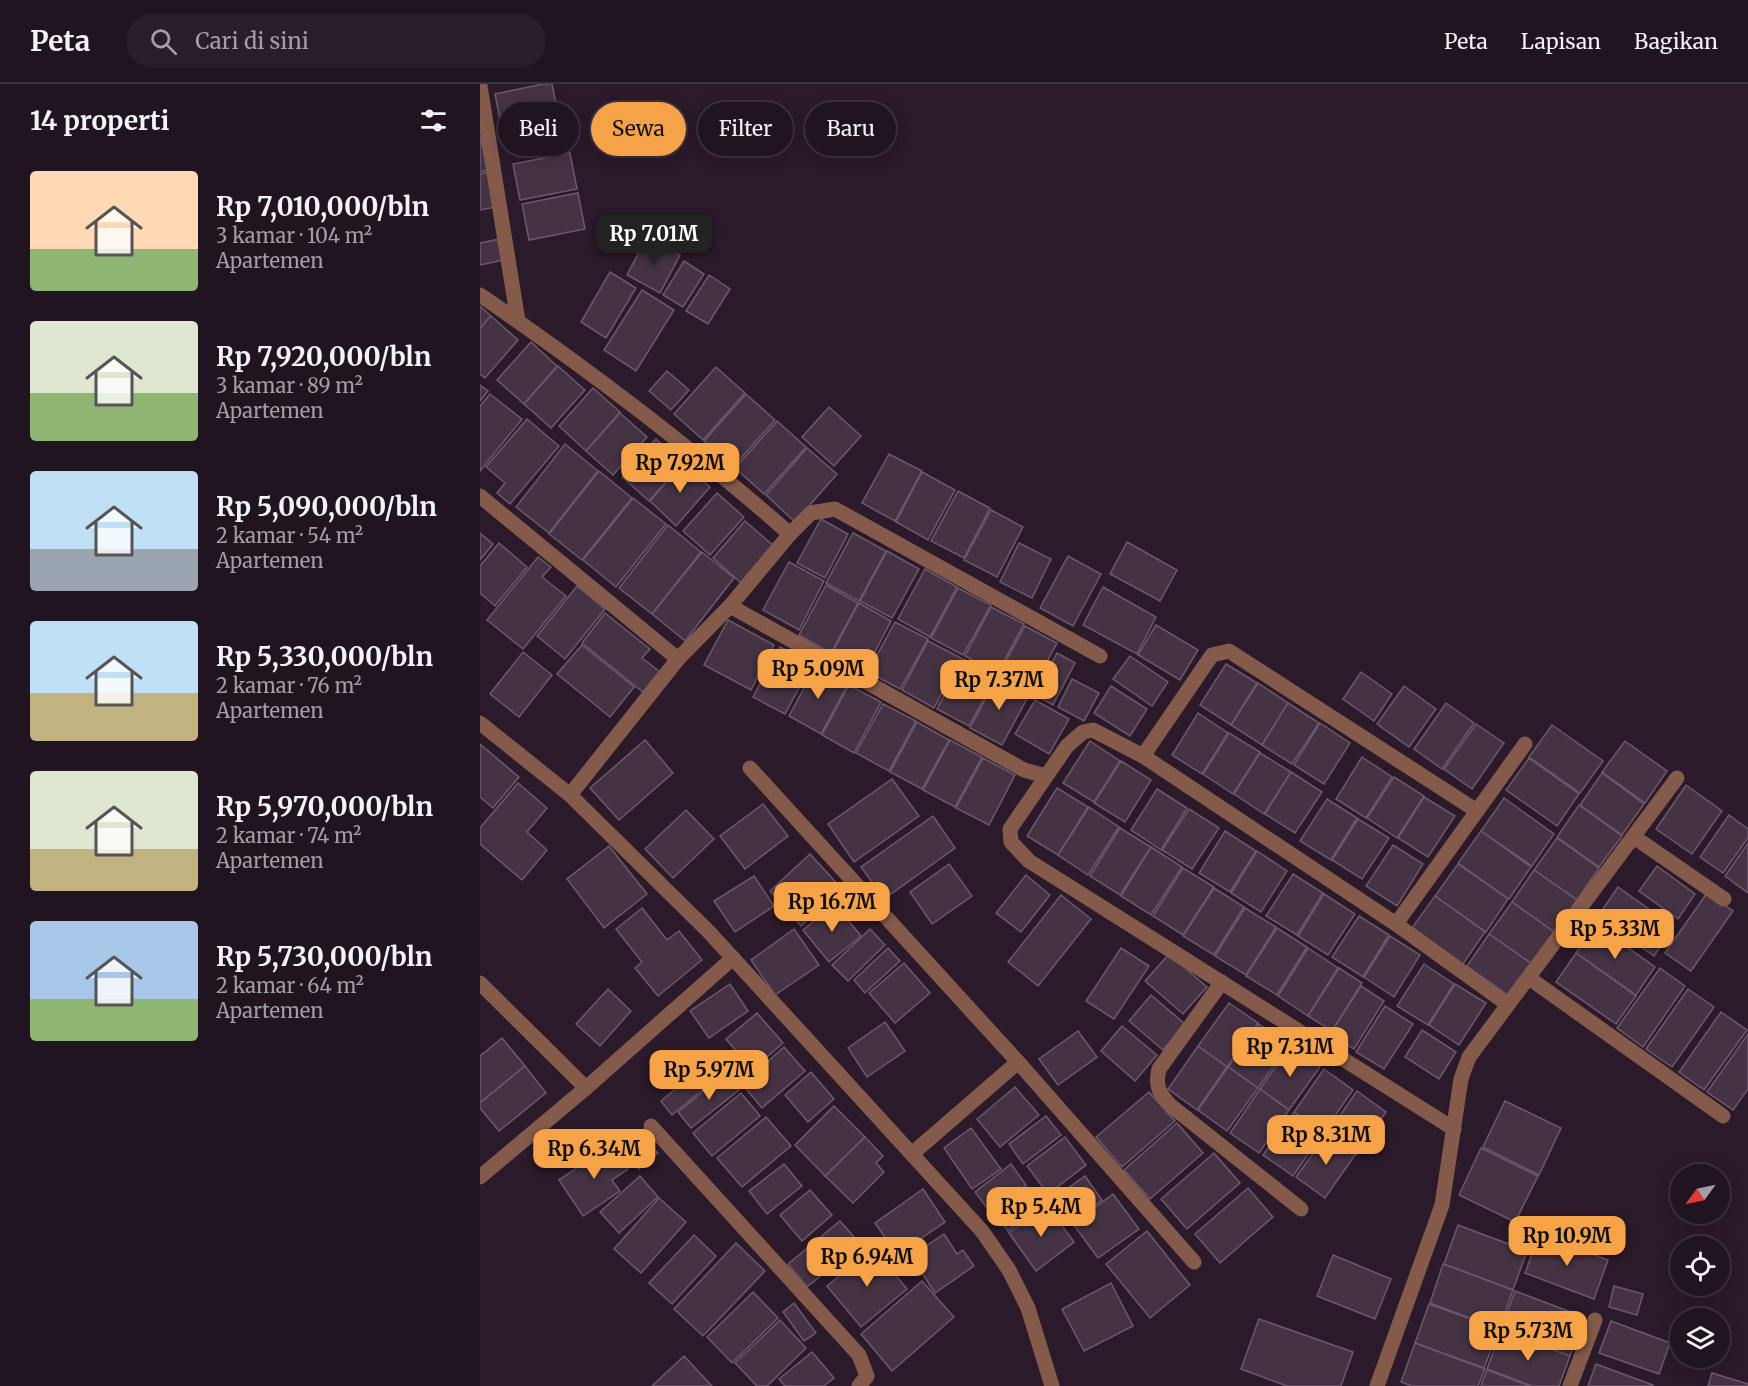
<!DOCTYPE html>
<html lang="id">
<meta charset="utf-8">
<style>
:root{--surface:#201420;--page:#281d29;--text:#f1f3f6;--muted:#a29ea5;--line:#3d333e;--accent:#f6a247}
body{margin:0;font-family:Merriweather,serif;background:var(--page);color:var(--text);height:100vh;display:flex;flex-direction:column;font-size:22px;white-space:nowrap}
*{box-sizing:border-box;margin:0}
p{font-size:20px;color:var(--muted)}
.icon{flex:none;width:33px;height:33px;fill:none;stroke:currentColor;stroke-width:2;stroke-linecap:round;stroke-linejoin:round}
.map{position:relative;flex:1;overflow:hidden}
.sheet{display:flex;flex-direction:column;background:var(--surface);width:480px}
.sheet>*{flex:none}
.hud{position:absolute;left:18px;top:18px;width:570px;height:54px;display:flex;gap:12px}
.needle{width:39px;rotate:237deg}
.buttons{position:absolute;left:1190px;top:1080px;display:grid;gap:12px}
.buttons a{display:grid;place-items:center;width:60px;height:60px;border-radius:50%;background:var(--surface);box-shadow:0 3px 15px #0003,0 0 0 2px var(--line);font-size:30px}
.price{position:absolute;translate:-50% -51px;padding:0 14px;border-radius:12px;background:var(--accent);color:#111;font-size:20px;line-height:39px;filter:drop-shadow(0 2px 3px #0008)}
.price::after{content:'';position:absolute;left:50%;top:36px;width:18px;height:14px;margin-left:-9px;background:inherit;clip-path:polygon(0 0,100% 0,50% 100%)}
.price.active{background:#222;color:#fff}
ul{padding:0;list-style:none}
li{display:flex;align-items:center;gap:18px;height:150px;padding:0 30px}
li span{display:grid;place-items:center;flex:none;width:168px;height:120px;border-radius:6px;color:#555}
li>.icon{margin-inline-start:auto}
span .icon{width:72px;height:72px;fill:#fffc;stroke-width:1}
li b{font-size:26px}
h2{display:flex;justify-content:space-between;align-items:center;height:72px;padding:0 30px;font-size:26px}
.pill{padding:0 21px;border-radius:27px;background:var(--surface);box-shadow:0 3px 15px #0003,0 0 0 2px var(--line);font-size:21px;line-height:54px}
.pill.active{background:var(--accent);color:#111}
header{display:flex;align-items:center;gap:36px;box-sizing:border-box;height:84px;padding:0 30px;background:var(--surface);border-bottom:2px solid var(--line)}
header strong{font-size:28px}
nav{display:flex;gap:33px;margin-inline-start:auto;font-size:21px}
.search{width:420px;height:54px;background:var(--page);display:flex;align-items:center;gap:15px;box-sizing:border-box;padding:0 21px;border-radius:33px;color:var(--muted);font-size:22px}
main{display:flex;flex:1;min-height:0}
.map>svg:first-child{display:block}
.building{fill:#453344;stroke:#6d596c;stroke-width:1.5}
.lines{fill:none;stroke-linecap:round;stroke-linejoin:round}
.minor{stroke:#845b4a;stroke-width:15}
</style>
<header>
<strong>Peta</strong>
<div class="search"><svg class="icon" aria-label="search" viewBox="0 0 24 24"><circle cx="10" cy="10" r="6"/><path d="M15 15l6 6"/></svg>Cari di sini</div>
<nav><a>Peta</a><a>Lapisan</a><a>Bagikan</a></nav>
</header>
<main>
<section class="sheet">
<h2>14 properti<svg class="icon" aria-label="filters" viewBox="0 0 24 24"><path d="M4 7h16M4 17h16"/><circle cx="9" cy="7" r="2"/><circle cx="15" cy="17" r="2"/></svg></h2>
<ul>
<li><span style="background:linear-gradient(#ffd9b3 65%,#8fb573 0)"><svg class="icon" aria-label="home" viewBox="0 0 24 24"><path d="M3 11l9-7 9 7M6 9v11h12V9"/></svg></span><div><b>Rp 7,010,000/bln</b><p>3 kamar · 104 m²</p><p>Apartemen</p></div></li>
<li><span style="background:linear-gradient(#dfe7d0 60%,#8fb573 0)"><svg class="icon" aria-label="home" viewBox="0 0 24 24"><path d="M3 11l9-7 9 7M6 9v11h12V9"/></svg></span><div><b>Rp 7,920,000/bln</b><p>3 kamar · 89 m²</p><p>Apartemen</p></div></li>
<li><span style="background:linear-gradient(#bfe0f5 65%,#9aa5b1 0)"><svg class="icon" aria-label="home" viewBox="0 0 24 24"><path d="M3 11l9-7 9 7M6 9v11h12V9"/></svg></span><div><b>Rp 5,090,000/bln</b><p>2 kamar · 54 m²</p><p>Apartemen</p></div></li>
<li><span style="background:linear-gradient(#bfe0f5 60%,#c2b280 0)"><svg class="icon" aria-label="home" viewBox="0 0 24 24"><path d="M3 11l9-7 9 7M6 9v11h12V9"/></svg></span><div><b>Rp 5,330,000/bln</b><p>2 kamar · 76 m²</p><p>Apartemen</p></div></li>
<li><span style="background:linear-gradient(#dfe7d0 65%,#c2b280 0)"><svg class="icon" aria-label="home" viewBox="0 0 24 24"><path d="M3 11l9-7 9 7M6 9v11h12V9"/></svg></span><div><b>Rp 5,970,000/bln</b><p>2 kamar · 74 m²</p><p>Apartemen</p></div></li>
<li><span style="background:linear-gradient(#a9c7e8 65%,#8fb573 0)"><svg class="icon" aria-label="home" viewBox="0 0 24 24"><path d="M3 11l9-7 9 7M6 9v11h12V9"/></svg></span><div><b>Rp 5,730,000/bln</b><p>2 kamar · 64 m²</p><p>Apartemen</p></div></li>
</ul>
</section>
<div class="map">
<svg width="1268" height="1302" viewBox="0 0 1268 1302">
<rect width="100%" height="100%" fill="#2b1a2a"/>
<g class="building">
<polygon points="63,0 72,0 79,35 22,46 15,10"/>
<polygon points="0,52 8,86 0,88"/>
<polygon points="90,69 97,105 40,116 33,80"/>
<polygon points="9,88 16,123 0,126 0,90"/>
<polygon points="98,109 105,145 49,156 42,120"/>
<polygon points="167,153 200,171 180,209 147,191"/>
<polygon points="20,155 24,176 0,181 0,159"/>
<polygon points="204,177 224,190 203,223 183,211"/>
<polygon points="130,188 156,204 126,254 101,238"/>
<polygon points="229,191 250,205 228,240 206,227"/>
<polygon points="162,206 194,226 156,287 124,266"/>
<polygon points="0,222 11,232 0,244"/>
<polygon points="11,232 38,256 5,294 0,290 0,244"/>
<polygon points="51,258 77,282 44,320 17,296"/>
<polygon points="78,282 105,306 71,344 44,320"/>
<polygon points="236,283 265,309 223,356 194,330"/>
<polygon points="187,287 209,306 191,326 169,307"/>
<polygon points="0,301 8,307 0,317"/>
<polygon points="113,304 140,328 106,367 79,342"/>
<polygon points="10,310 42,335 0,387 0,322"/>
<polygon points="266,310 295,336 253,383 224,357"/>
<polygon points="349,323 381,352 354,382 322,353"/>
<polygon points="140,329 167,353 133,391 106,367"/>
<polygon points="47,335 79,362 30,420 17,409 25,399 6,383"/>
<polygon points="297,337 326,363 284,410 255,384"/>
<polygon points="176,355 203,379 169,417 142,393"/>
<polygon points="85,360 118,387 69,449 36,423"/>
<polygon points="327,364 357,390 315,438 286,411"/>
<polygon points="409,370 442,387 415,437 382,419"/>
<polygon points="203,379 230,403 196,442 170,417"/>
<polygon points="119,387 152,414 102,476 69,450"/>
<polygon points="442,388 475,406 448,456 416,438"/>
<polygon points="478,407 510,424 484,474 451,457"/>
<polygon points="237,409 264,433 230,471 203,447"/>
<polygon points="153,414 186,440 136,503 103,476"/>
<polygon points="511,426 543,443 517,493 484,476"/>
<polygon points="341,435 368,450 345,494 317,479"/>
<polygon points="265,437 294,462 261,499 233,474"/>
<polygon points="188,441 221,468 172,530 139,504"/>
<polygon points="0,449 13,460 0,476"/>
<polygon points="373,449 406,467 379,517 346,499"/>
<polygon points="647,458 697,486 680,517 630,490"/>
<polygon points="19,459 47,483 15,522 0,509 0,482"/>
<polygon points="539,459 571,475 552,514 520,498"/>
<polygon points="407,467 439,485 412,534 380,517"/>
<polygon points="222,468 254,494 205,557 172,530"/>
<polygon points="588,472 621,490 593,542 560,524"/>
<polygon points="58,473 71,483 62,493 86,512 43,565 7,536"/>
<polygon points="309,478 344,497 319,546 283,526"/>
<polygon points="445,485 477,503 450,553 418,535"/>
<polygon points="346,501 378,519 351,569 319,551"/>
<polygon points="97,502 125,525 85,575 57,552"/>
<polygon points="623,503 676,533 657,570 603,541"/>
<polygon points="478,504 511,521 483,571 451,554"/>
<polygon points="379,519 411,537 385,587 352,569"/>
<polygon points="511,523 544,540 517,590 485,572"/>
<polygon points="125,529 170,565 162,574 180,588 164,609 102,559"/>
<polygon points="248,536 294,561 271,606 224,581"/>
<polygon points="415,538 448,555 420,605 388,588"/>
<polygon points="676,541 718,566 700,596 658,571"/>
<polygon points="545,542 577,559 550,609 518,591"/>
<polygon points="448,557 481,574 454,624 422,606"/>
<polygon points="102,561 154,603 130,633 77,590"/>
<polygon points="300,563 332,580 305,630 273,613"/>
<polygon points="43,568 72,591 39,633 10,610"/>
<polygon points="577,569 595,579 573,621 555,611"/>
<polygon points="650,572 688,598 672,622 633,595"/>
<polygon points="483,575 516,593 489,642 457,625"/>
<polygon points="746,580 777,599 751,641 720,621"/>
<polygon points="336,582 368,600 341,650 309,632"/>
<polygon points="881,588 912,610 894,637 863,615"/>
<polygon points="517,593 549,611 522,661 490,644"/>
<polygon points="592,595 619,609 604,637 578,623"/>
<polygon points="778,599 808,619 782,661 751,641"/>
<polygon points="369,601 401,618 374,669 342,651"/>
<polygon points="631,602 667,625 650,652 614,629"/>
<polygon points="924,602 956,625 929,663 897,640"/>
<polygon points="555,616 589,635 569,670 535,650"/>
<polygon points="808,619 839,639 812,680 782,661"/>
<polygon points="966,619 994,639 962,685 934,665"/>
<polygon points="403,620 436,637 409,687 376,669"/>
<polygon points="718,629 748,649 722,690 692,671"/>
<polygon points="437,638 469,656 442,705 410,688"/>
<polygon points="840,639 870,659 844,700 814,681"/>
<polygon points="996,640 1024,659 992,705 964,685"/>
<polygon points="1072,641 1123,677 1100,709 1049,673"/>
<polygon points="749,649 780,668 753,710 723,690"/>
<polygon points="165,656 193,689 139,736 110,704"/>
<polygon points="470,656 502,673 475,723 443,706"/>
<polygon points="610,657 640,677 614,718 583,699"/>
<polygon points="1145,657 1187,687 1165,719 1122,688"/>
<polygon points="0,660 39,693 13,724 0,713"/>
<polygon points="780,669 811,688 784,730 754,710"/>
<polygon points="882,673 912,693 886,734 856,715"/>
<polygon points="503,674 535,691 509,741 476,724"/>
<polygon points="1049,674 1099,710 1077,742 1026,706"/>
<polygon points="641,677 671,696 645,738 614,719"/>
<polygon points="811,688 842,708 815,749 785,730"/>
<polygon points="1122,689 1164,720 1142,751 1100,721"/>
<polygon points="914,693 944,712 917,754 887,734"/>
<polygon points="412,695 439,732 374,778 348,740"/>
<polygon points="38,699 67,724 47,748 67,766 42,796 0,760 0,744"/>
<polygon points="1206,701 1242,727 1212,770 1176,745"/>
<polygon points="577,704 608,723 578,771 547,752"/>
<polygon points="677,705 707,724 681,766 651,746"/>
<polygon points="944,713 975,732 948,773 918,754"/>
<polygon points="1024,714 1074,750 1052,782 1001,747"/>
<polygon points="847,715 877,734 851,776 820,757"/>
<polygon points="283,720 308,752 265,785 240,752"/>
<polygon points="1099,721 1142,752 1119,783 1077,753"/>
<polygon points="609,723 639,743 608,791 578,771"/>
<polygon points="709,725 739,744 712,785 682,766"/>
<polygon points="206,726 234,755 193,794 165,765"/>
<polygon points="1249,731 1268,745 1268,754 1243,789 1220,773"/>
<polygon points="453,732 475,764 404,815 381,783"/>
<polygon points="878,735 909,754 882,795 852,776"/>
<polygon points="640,744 671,763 640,811 610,792"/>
<polygon points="745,747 776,767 750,808 719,789"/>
<polygon points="1001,747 1051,783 1029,815 978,779"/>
<polygon points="1077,754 1119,784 1097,816 1054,786"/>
<polygon points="1268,759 1268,809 1245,792"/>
<polygon points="913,761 943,780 917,822 886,802"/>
<polygon points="129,762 167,810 124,844 87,795"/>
<polygon points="671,763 702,783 671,831 641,812"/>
<polygon points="777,767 807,787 781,828 751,809"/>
<polygon points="330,770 362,805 321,842 290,807"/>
<polygon points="469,780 492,812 452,840 430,808"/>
<polygon points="978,780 1028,815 1006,848 955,812"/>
<polygon points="1177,782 1215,810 1198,835 1159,807"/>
<polygon points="703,784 734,803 703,851 673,832"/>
<polygon points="1054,786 1097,816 1074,848 1032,818"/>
<polygon points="813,790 843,809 817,851 786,832"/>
<polygon points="546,791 570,811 541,848 516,829"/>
<polygon points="274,792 294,822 255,848 234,817"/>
<polygon points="1138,803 1194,843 1174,872 1118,832"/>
<polygon points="734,804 764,823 734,871 703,852"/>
<polygon points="1227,809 1253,827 1211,887 1185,869"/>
<polygon points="844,810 875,830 848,871 818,852"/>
<polygon points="581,811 611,835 558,902 528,878"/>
<polygon points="955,812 1005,848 983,880 932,844"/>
<polygon points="1032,818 1074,848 1052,880 1009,850"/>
<polygon points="355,820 381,852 349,878 323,846"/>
<polygon points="162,824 187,856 199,847 222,876 178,912 155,884 162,878 136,845"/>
<polygon points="765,824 796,843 766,891 735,872"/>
<polygon points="879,832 909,851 883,893 852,873"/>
<polygon points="1115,840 1175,883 1156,911 1096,869"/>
<polygon points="797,844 827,863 797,911 766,892"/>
<polygon points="314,845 339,881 295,911 271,876"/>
<polygon points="390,845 405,861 368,897 352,881"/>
<polygon points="1009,850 1052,880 1029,912 987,882"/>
<polygon points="910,852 940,871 914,913 884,893"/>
<polygon points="408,864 420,877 385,909 374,896"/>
<polygon points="641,864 669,882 634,935 606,917"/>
<polygon points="828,864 858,884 828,932 798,912"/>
<polygon points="1096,869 1156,912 1136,940 1076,898"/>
<polygon points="689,870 727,903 703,930 665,897"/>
<polygon points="424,879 450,909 415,939 389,909"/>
<polygon points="944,880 974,900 948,941 917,922"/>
<polygon points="859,884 882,899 852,947 828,932"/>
<polygon points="1180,884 1205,902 1163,963 1137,944"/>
<polygon points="250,900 268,927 229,954 210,927"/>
<polygon points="975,900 1006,919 979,961 949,941"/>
<polygon points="881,902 904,917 874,965 850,950"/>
<polygon points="128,905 151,927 120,962 96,940"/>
<polygon points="1208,905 1234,923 1192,983 1166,965"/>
<polygon points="671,911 705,940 683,966 649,937"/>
<polygon points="749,919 778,939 747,983 718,962"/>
<polygon points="905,922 933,940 904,985 876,968"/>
<polygon points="1241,928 1267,946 1224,1006 1199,988"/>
<polygon points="277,929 303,959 272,986 246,955"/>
<polygon points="405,938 425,967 387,993 368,964"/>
<polygon points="779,940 808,961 778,1004 748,983"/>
<polygon points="642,942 677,971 655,997 621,967"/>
<polygon points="942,946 976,968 959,995 925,973"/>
<polygon points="598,947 617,973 578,1001 559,975"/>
<polygon points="1268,950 1268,1005 1253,1026 1227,1008"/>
<polygon points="22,954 45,982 0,1019 0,972"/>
<polygon points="718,962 747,983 717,1026 688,1005"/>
<polygon points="810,962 840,983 809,1026 780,1005"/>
<polygon points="304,963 325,987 282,1024 262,1000"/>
<polygon points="232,974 244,988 192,1031 181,1017"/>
<polygon points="45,982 66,1009 19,1047 0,1024 0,1019"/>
<polygon points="748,983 778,1004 747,1047 718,1026"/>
<polygon points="844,985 873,1006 843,1049 814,1028"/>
<polygon points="331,988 354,1015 328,1038 305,1011"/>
<polygon points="246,989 259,1006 211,1044 198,1028"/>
<polygon points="535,1003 559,1031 520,1063 497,1035"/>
<polygon points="780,1005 809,1026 779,1069 750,1049"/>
<polygon points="877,1007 906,1028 876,1071 847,1050"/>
<polygon points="669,1008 695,1037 642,1083 616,1053"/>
<polygon points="261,1009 280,1032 232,1072 213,1049"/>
<polygon points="1025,1017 1081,1044 1059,1091 1003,1063"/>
<polygon points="354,1022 385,1053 345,1092 315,1061"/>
<polygon points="814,1028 843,1049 813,1092 783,1071"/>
<polygon points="566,1032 581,1051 543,1080 529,1060"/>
<polygon points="286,1033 311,1062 262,1103 237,1074"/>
<polygon points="697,1039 723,1069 670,1115 644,1086"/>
<polygon points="491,1044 521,1085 492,1105 464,1064"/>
<polygon points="158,1048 178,1069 159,1085 141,1064"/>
<polygon points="847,1050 875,1071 845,1114 816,1093"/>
<polygon points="385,1053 403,1072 396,1079 404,1088 373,1119 345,1092"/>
<polygon points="585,1053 606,1081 568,1110 547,1082"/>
<polygon points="131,1061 148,1085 132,1096 140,1107 103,1132 79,1096"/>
<polygon points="1001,1064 1058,1092 1035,1138 979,1111"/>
<polygon points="734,1069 760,1099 707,1145 681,1115"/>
<polygon points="304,1080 322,1102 287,1130 269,1107"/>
<polygon points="531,1080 546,1101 510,1128 495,1108"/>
<polygon points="160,1092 178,1113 139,1149 120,1128"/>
<polygon points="605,1092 622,1116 595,1136 577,1112"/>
<polygon points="548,1103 562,1121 528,1147 514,1128"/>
<polygon points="768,1104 793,1133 740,1179 715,1150"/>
<polygon points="443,1105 465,1138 417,1171 395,1139"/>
<polygon points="330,1106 352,1131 322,1157 300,1131"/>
<polygon points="633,1110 659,1145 618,1174 593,1140"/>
<polygon points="179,1114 206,1138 161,1189 134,1165"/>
<polygon points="567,1121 594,1158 556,1187 529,1149"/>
<polygon points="360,1137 380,1160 327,1203 308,1180"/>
<polygon points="978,1141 1047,1167 1033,1206 964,1180"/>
<polygon points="667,1147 710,1201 670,1234 626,1180"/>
<polygon points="464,1150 477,1170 483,1166 494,1182 455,1209 431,1172"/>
<polygon points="214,1151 236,1172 192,1220 169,1199"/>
<polygon points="1059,1151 1128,1176 1114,1215 1045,1189"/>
<polygon points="256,1159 285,1187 223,1252 194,1225"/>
<polygon points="393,1164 427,1205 381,1243 347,1202"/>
<polygon points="853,1171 911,1195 895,1235 837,1212"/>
<polygon points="963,1180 1033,1206 1019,1245 950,1219"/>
<polygon points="442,1197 474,1233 412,1287 381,1250"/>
<polygon points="631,1199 653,1242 604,1267 582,1225"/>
<polygon points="1134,1202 1163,1210 1157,1231 1129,1223"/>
<polygon points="1035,1207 1104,1233 1090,1272 1021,1246"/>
<polygon points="273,1208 298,1234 252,1279 227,1253"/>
<polygon points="314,1219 336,1249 324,1257 303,1228"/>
<polygon points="949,1220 1019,1245 1004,1284 935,1259"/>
<polygon points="779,1235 873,1268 861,1302 807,1302 761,1285"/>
<polygon points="300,1236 326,1264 287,1302 277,1302 255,1279"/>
<polygon points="1131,1237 1190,1259 1179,1290 1119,1269"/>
<polygon points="1021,1247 1090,1272 1079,1302 1052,1302 1007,1285"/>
<polygon points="935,1259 1005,1285 998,1302 932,1302 921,1298"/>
<polygon points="332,1268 354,1294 344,1302 305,1302 299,1295"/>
<polygon points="204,1272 232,1302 172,1302"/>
<polygon points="1116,1280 1173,1301 1173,1302 1108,1302"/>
<polygon points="1007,1286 1050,1302 1001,1302"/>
<polygon points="1232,1289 1268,1300 1268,1302 1228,1302"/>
</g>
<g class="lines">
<g class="minor">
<polyline points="0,2 38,237"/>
<path d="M0 211C108 285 212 364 310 450"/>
<polyline points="0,412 198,575"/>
<polyline points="250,522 544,686 566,692"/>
<polyline points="0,639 90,711 229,848 502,1147 529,1186 548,1224 572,1302"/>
<polyline points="663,672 732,571 749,567 997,727"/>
<polyline points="270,684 538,978"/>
<polyline points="90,711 198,575 250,522 310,450 331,429 355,425 620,572"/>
<polyline points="1154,753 1244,815"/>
<polyline points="916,840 1045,660"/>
<polyline points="1049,894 1243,1032"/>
<path d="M742 898 679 985C675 1002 679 1009 690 1021L821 1125"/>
<polyline points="0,899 106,1004"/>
<polyline points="171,1042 379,1271 387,1292 379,1302"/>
<polyline points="974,1045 549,777 531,758 530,745 587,662 603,648 613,646 663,672 916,840 1027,920"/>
<polyline points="433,1069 538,978 714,1178"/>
<polyline points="0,1093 106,1004 253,874"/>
<polyline points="897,1302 962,1121 981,995 989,973 1197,694"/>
<polyline points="1090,1302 1115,1236"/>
</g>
</g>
</svg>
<div class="buttons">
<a><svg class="needle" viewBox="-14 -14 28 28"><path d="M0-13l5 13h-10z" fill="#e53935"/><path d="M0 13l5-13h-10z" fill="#a29ea5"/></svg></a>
<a><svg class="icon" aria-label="locate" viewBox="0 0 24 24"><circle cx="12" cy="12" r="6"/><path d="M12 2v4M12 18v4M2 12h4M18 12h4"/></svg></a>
<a><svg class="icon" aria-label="layers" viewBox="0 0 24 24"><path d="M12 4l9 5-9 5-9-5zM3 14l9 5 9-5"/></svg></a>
</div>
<b class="price active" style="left:174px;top:181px">Rp 7.01M</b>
<b class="price" style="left:200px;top:410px">Rp 7.92M</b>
<b class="price" style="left:338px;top:616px">Rp 5.09M</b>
<b class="price" style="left:519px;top:627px">Rp 7.37M</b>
<b class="price" style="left:352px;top:849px">Rp 16.7M</b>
<b class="price" style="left:1135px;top:876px">Rp 5.33M</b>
<b class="price" style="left:810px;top:994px">Rp 7.31M</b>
<b class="price" style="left:229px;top:1017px">Rp 5.97M</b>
<b class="price" style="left:846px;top:1082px">Rp 8.31M</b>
<b class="price" style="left:114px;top:1096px">Rp 6.34M</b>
<b class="price" style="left:561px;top:1154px">Rp 5.4M</b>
<b class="price" style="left:1087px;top:1183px">Rp 10.9M</b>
<b class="price" style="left:387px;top:1204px">Rp 6.94M</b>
<b class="price" style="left:1048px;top:1278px">Rp 5.73M</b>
<div class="hud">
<a class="pill">Beli</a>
<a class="pill active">Sewa</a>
<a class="pill">Filter</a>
<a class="pill">Baru</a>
</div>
</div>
</main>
